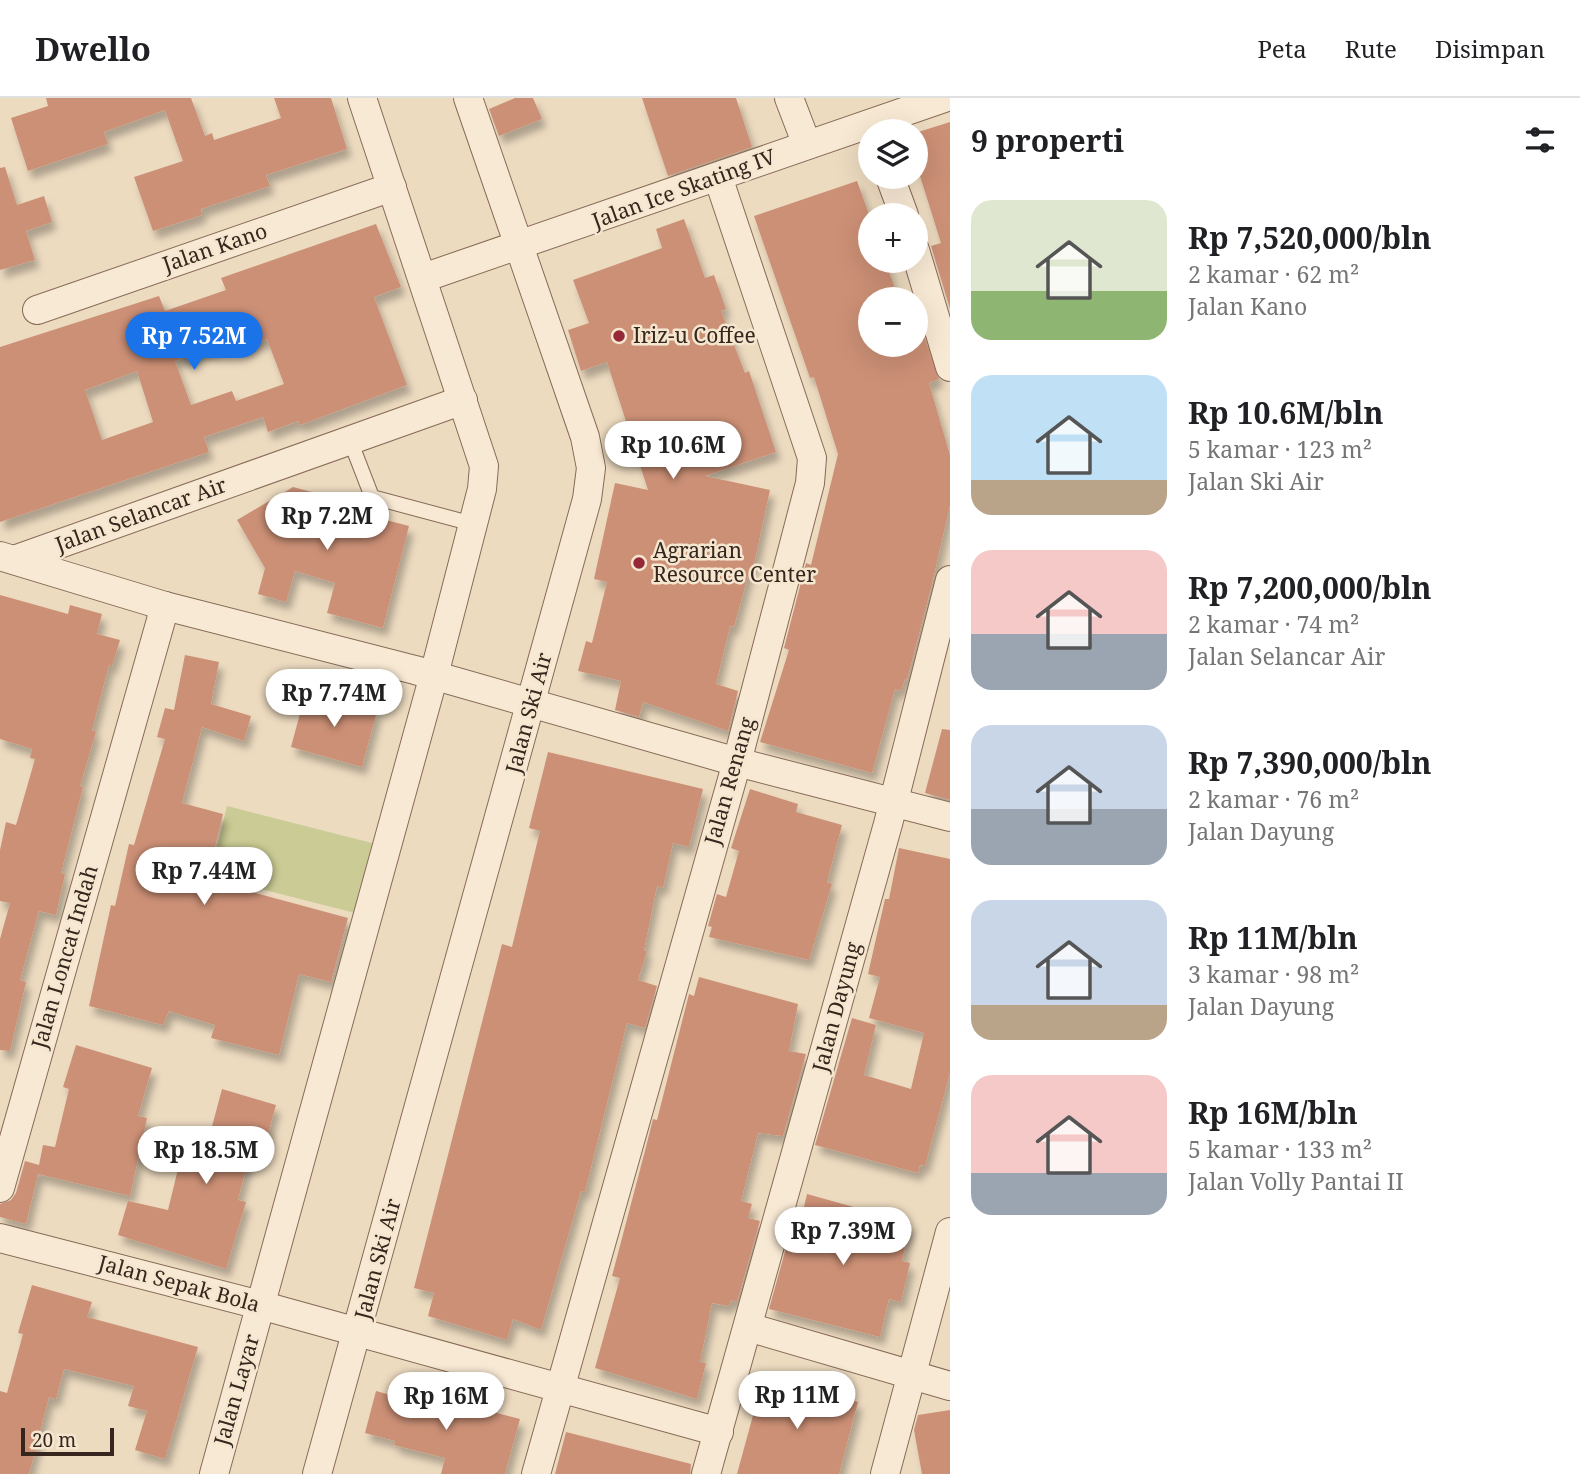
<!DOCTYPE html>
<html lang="id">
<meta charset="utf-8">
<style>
:root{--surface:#fff;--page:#f2f2f2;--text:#202124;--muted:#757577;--line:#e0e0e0;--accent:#1a73e8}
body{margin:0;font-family:"Noto Serif",serif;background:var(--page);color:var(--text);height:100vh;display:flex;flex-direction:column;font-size:26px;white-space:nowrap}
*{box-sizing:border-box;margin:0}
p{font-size:23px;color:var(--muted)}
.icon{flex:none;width:38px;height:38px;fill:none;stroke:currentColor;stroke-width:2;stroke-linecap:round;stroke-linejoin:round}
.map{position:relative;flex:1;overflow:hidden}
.drawer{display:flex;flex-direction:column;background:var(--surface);width:630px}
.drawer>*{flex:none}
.fabs{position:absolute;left:858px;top:21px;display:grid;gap:14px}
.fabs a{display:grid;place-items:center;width:70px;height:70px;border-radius:50%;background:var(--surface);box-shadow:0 7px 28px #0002;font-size:35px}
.scale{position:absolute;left:21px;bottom:18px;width:93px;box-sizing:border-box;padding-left:7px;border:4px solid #36261d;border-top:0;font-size:19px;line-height:24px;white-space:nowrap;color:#36261d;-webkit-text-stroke:5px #f5e6d0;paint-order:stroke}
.price{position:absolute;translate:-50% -60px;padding:0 16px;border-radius:24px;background:#fff;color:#222;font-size:23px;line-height:46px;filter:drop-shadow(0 2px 4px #0008)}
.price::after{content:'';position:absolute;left:50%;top:42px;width:21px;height:16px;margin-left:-10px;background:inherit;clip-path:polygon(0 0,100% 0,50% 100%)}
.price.selected{background:var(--accent);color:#fff}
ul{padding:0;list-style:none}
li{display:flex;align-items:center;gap:21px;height:175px;padding:0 21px}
li span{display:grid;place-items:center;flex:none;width:196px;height:140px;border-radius:21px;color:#555}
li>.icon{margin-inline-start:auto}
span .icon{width:84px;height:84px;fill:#fffc;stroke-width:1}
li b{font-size:30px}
h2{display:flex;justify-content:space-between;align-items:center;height:84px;padding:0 21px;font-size:30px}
header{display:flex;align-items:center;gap:42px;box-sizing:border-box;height:98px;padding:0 35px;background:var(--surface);border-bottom:2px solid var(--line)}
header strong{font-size:33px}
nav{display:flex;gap:38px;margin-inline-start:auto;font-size:24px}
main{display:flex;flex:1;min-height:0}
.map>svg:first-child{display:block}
.green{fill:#cbcb95}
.building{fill:#cc9076;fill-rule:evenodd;filter:url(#shadow)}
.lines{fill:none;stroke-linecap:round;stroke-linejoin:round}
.lane-casing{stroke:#876b58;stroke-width:16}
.street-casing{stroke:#876b58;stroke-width:30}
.lane{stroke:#f8e9d4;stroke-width:14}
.street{stroke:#f8e9d4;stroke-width:28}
.poi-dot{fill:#952937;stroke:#f5e6d0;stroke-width:2.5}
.labels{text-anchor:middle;stroke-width:5;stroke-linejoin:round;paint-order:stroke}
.street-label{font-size:21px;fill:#36261d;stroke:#f5e6d0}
.poi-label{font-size:21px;fill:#36261d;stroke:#f5e6d0;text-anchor:start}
</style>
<header>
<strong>Dwello</strong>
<nav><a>Peta</a><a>Rute</a><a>Disimpan</a></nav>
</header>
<main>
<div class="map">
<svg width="950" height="1376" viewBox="0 0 950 1376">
<defs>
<filter id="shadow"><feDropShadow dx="4.5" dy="8" stdDeviation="3.5" flood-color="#0004"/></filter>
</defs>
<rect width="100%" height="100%" fill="#eddbc0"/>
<polygon class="green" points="227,708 372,745 355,815 210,778"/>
<g class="building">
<polygon points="46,0 191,0 205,38 212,35 214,42 281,20 274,0 331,0 347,51 266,77 270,88 201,111 202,117 153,133 134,79 183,63 165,12 104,34 108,46 28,73 11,20 48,8"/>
<polygon points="515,0 533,0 542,21 499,38 489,11"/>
<polygon points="642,0 736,0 752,49 668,78"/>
<polygon points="950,24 950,211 931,148 941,145 915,62 915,35"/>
<polygon points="5,69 17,107 44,98 52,124 26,133 35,162 0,172 0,70"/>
<polygon points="857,83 870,119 870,163 885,163 899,201 870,201 870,247 915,248 915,211 939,281 929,285 950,357 950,407 932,486 907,582 905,581 901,593 895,591 872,675 760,644 789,552 784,550 806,465 811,467 838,356 814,279 810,280 754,118"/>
<polygon points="684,121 705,180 714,177 726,211 721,213 745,275 749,273 776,354 705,378 770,392 753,471 750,470 734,529 730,528 716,586 738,593 728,633 643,604 639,619 615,612 621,583 578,573 586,543 592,545 607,484 594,481 615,385 648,392 607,264 581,273 568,232 589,225 573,182 662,150 656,131"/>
<path d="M376 126 401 189 374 199 407 287 300 327 298 323 268 334 263 319 204 339 209 354 0 424V249L159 198 165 213 226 192 221 180ZM238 241 242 250 267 241 284 286 236 303 232 293 191 307 175 263ZM137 273 153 324 102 342 85 292Z"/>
<polygon points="293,389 330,399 332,408 409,428 383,530 327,515 335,485 295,473 286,504 258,496 265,470 237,422"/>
<polygon points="0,497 68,516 70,507 102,516 97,536 120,542 112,568 109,567 92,632 96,634 80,688 83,689 61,775 65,776 56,817 39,813 20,882 26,884 10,953 0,952 0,841 10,805 0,803 0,752 6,724 16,727 35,661 30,660 32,651 0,641"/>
<polygon points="185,557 219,564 211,606 251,618 244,643 202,629 182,705 223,716 207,782 348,820 331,884 299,876 279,957 211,940 215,927 169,913 163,927 89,908 111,807 115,808 129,746 134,747 165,641 157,639 165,610 174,612"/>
<polygon points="306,593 377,613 362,669 291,649"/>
<polygon points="942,631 950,632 950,702 925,695"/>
<polygon points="548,654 703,691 689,749 673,745 663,790 657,788 644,852 647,853 638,882 657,888 645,930 627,925 585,1094 581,1093 541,1232 513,1221 507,1242 428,1218 434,1195 414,1190 502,846 512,849 540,733 529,730"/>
<polygon points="750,691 798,706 796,714 842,727 827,784 832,786 809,862 709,839 712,829 708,828 717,796 726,799 739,753 731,750"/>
<polygon points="899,750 950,761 950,975 925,1068 920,1067 918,1075 815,1047 852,920 876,927 864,977 911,991 924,935 869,920 880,879 868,876 885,801 889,801"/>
<polygon points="699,879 798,906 789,953 806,956 783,1038 758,1035 741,1103 752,1106 748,1120 760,1123 737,1204 731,1202 729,1208 712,1205 700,1264 706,1265 697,1301 595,1270 620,1180 612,1178 646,1049 653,1021 657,1022 689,896 694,898"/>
<polygon points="76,947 152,970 138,1018 147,1020 130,1098 38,1076 26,1126 0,1119 0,1106 11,1102 16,1095 25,1063 39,1067 43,1047 55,1049 69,991 63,989"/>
<polygon points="222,991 276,1007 266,1043 254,1040 238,1102 246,1104 226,1171 118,1137 128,1103 168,1112 188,1030 210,1036"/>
<polygon points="807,1096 911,1125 902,1163 910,1165 901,1204 889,1201 880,1239 769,1211 791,1132 798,1134"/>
<polygon points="32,1187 92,1204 87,1219 198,1249 165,1361 135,1352 147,1313 128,1308 134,1288 64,1271 56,1301 49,1299 29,1376 0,1376 0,1293 7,1295 23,1236 18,1235"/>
<polygon points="764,1277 858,1304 839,1376 737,1376"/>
<polygon points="408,1292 520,1321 505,1376 441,1376 445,1360 394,1347 395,1343 365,1335 376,1293 405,1301"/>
<polygon points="950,1312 950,1376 922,1376 914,1332 918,1317"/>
<polygon points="566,1334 691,1366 690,1376 555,1376"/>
</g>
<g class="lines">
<defs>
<polyline id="lane" points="350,342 372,399 473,426"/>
<g id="street">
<polyline points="789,0 807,47"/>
<polyline points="890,79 904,117"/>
<polyline points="915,152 950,269"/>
<polyline points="423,180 944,0"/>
<polyline points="37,212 392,89"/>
<polyline points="0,458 165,508 415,572 737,664 950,719"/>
<polyline points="17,461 463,302"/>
<polyline points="0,1090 165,508"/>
<polyline points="0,1140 260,1207 719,1334"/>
<polyline points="748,1229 950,1288"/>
<polyline points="214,1376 434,577 482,391 484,368 362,0"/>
<polyline points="317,1376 587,401 591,370 585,339 468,0"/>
<polyline points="536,1376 737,664 810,385 812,360 718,79"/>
<polyline points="706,1376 888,726 950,482"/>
<polyline points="885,1376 950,1134"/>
</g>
</defs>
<use href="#lane" class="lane-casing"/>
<use href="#street" class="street-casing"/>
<use href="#lane" class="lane"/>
<use href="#street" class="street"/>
</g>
<g class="poi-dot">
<circle cx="619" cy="238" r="7"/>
<circle cx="639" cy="465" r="7"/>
</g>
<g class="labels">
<g class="street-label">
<text transform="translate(684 91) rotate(-20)" y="7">Jalan Ice Skating IV</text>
<text transform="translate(215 150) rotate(-19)" y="7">Jalan Kano</text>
<text transform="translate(141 417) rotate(-20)" y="7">Jalan Selancar Air</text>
<text transform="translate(529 615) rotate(-75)" y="7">Jalan Ski Air</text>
<text transform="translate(730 683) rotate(-74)" y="7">Jalan Renang</text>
<text transform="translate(65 859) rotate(-74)" y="7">Jalan Loncat Indah</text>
<text transform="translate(837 909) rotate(-75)" y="7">Jalan Dayung</text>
<text transform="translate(378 1161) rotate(-75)" y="7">Jalan Ski Air</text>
<text transform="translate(179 1186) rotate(15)" y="7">Jalan Sepak Bola</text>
<text transform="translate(237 1292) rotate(-74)" y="7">Jalan Layar</text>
</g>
<g class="poi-label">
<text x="633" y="245">Iriz-u Coffee</text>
<text x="653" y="460">Agrarian<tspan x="653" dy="24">Resource Center</tspan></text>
</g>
</g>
</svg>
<div class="fabs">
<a><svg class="icon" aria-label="layers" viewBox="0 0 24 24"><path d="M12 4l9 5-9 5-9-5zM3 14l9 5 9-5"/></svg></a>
<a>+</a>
<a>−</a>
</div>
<div class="scale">20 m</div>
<b class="price selected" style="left:194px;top:274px">Rp 7.52M</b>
<b class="price" style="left:673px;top:383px">Rp 10.6M</b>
<b class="price" style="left:327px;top:454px">Rp 7.2M</b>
<b class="price" style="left:334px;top:631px">Rp 7.74M</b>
<b class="price" style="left:204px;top:809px">Rp 7.44M</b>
<b class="price" style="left:206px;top:1088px">Rp 18.5M</b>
<b class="price" style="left:843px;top:1169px">Rp 7.39M</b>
<b class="price" style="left:797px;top:1333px">Rp 11M</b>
<b class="price" style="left:446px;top:1334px">Rp 16M</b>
</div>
<section class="drawer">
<h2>9 properti<svg class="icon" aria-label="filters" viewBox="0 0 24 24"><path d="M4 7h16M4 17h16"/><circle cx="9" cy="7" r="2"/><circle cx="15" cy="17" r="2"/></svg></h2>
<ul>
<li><span style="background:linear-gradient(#dfe7d0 65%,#8fb573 0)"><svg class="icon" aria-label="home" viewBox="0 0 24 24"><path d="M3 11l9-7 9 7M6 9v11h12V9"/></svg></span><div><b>Rp 7,520,000/bln</b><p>2 kamar · 62 m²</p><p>Jalan Kano</p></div></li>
<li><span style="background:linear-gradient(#bfe0f5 75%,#b9a48a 0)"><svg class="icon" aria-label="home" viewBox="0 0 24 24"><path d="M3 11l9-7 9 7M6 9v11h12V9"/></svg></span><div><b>Rp 10.6M/bln</b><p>5 kamar · 123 m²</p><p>Jalan Ski Air</p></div></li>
<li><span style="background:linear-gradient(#f6c9c9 60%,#9aa5b1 0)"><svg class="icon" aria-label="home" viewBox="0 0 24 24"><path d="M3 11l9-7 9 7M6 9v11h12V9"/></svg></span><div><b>Rp 7,200,000/bln</b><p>2 kamar · 74 m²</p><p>Jalan Selancar Air</p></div></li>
<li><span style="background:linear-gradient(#c9d6e8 60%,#9aa5b1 0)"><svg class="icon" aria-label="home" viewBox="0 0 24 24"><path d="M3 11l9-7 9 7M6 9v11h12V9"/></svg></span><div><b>Rp 7,390,000/bln</b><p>2 kamar · 76 m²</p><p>Jalan Dayung</p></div></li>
<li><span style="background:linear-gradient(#c9d6e8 75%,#b9a48a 0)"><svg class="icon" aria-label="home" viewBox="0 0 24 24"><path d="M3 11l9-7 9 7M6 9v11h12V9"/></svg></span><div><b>Rp 11M/bln</b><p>3 kamar · 98 m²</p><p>Jalan Dayung</p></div></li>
<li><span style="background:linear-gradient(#f6c9c9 70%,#9aa5b1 0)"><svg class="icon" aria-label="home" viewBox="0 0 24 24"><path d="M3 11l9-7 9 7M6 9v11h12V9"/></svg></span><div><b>Rp 16M/bln</b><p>5 kamar · 133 m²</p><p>Jalan Volly Pantai II</p></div></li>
</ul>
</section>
</main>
